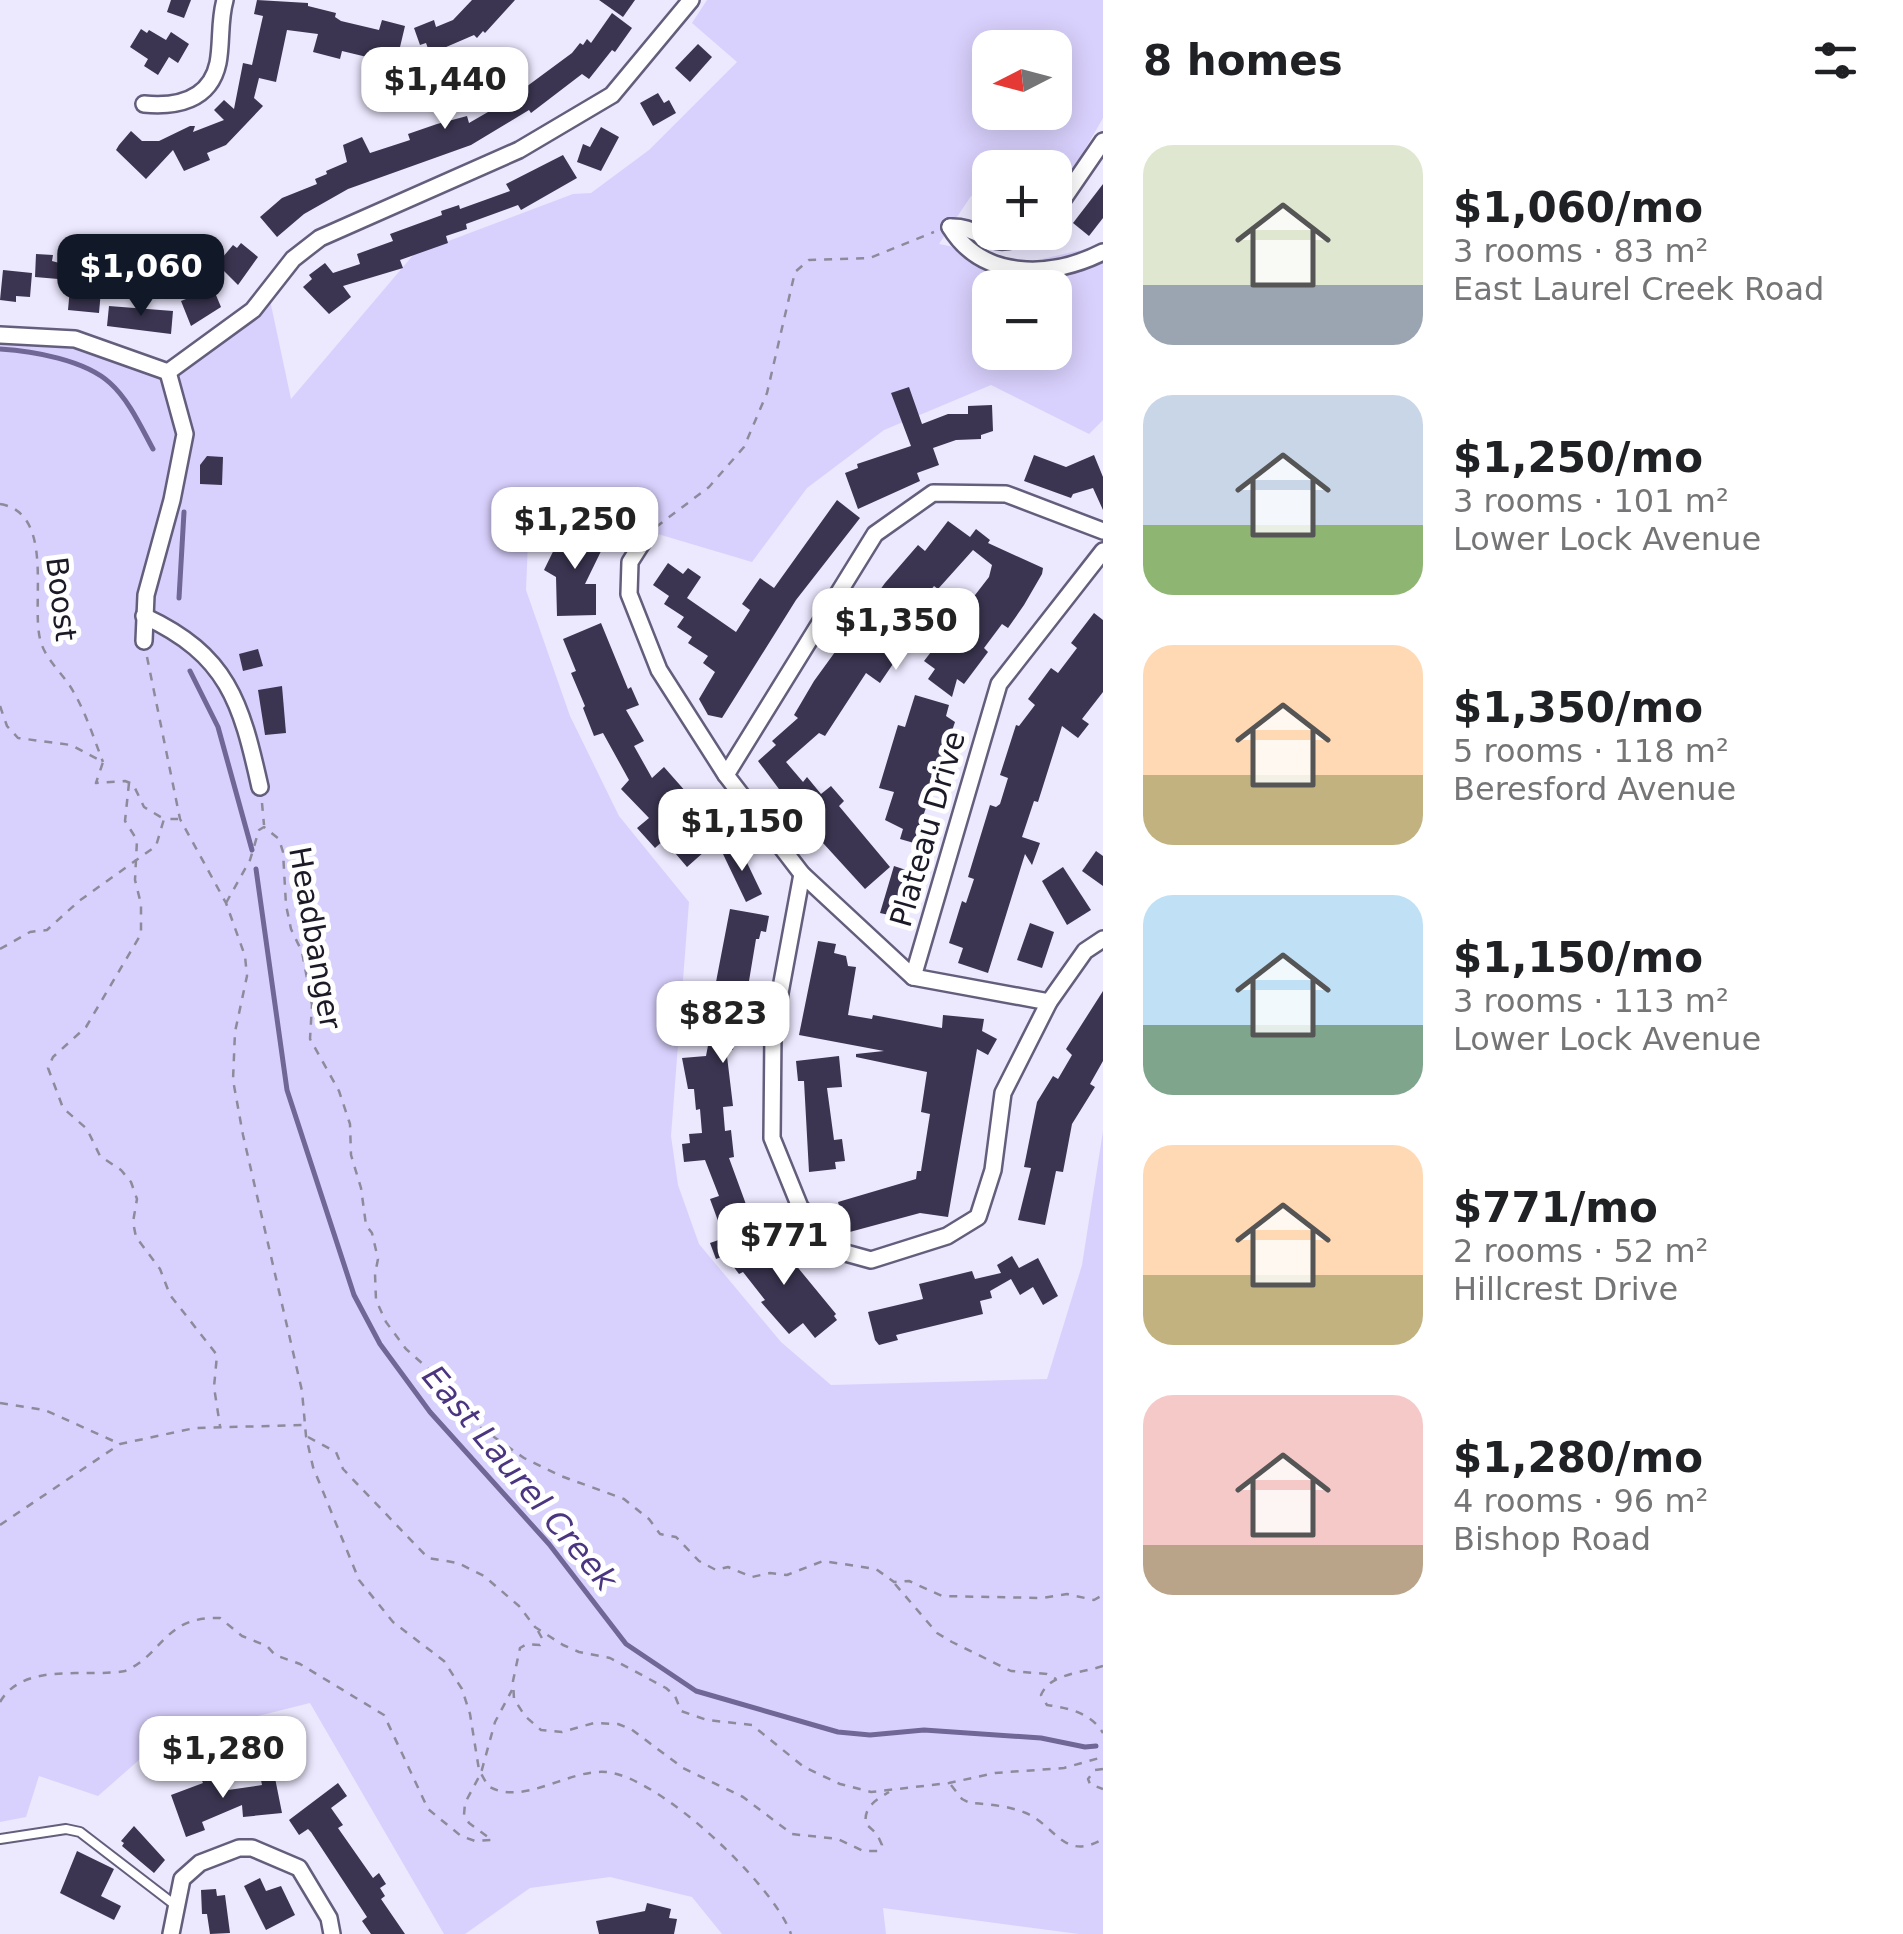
<!DOCTYPE html>
<meta charset="utf-8">
<style>
:root{--surface:#fff;--page:#f6f6f6;--text:#202124;--muted:#757577;--accent:#111827}
body{margin:0;font-family:"DejaVu Sans",sans-serif;background:var(--page);color:var(--text);height:100vh;display:flex;flex-direction:column;font-size:38px;white-space:nowrap}
*{box-sizing:border-box;margin:0}
p{font-size:32px;color:var(--muted)}
.icon{flex:none;width:55px;height:55px;fill:none;stroke:currentColor;stroke-width:2;stroke-linecap:round;stroke-linejoin:round}
.map{position:relative;flex:1;overflow:hidden}
.details{display:flex;flex-direction:column;background:var(--surface);width:800px}
.details>*{flex:none}
.needle{width:65px;rotate:264deg}
.fabs{position:absolute;left:972px;top:30px;display:grid;gap:20px}
.fabs a{display:grid;place-items:center;width:100px;height:100px;border-radius:20px;background:var(--surface);box-shadow:0 5px 25px #0003;font-size:50px}
.price{position:absolute;translate:-50% -85px;padding:0 22px;border-radius:20px;background:#fff;color:#222;font-size:32px;line-height:65px;filter:drop-shadow(0 2px 5px #0008)}
.price::after{content:'';position:absolute;left:50%;top:60px;width:30px;height:22px;margin-left:-15px;background:inherit;clip-path:polygon(0 0,100% 0,50% 100%)}
.price.current{background:var(--accent);color:#fff}
ul{padding:0;list-style:none}
li{display:flex;align-items:center;gap:30px;height:250px;padding:0 40px}
li span{display:grid;place-items:center;flex:none;width:280px;height:200px;border-radius:30px;color:#555}
li>.icon{margin-inline-start:auto}
span .icon{width:120px;height:120px;fill:#fffc;stroke-width:1}
li b{font-size:42px}
h2{display:flex;justify-content:space-between;align-items:center;height:120px;padding:0 40px;font-size:42px}
main{display:flex;flex:1;min-height:0}
.map>svg:first-child{display:block}
.green{fill:#d9d1fd;fill-rule:evenodd}
.lines{fill:none;stroke-linecap:round;stroke-linejoin:round}
.stream{stroke:#716797;stroke-width:5}
.building{fill:#3b3551}
.service-casing{stroke:#645e7c;stroke-width:12}
.minor-casing{stroke:#645e7c;stroke-width:20}
.path{stroke:#8d8a9b;stroke-width:2.5;stroke-dasharray:8 8;stroke-linecap:butt}
.service{stroke:#fff;stroke-width:8}
.minor{stroke:#fff;stroke-width:15}
.labels{text-anchor:middle;stroke-width:10;stroke-linejoin:round;paint-order:stroke}
.street-label{font-size:30px;fill:#1c1a26;stroke:#fff}
.water-label{font-size:32px;font-style:italic;fill:#4b3480;stroke:#fff}
</style>
<main>
<div class="map">
<svg width="1103" height="1934" viewBox="0 0 1103 1934">
<rect width="100%" height="100%" fill="#ece8fe"/>
<path class="green" d="M707 0H1103V118L1058 196H1055V168H990V196H971L939 244 1029 262 1103 245V420L1089 434 991 385 884 430 807 488 752 562 530 496 526 590 570 716 619 816 689 902 671 1136 678 1185 699 1244 781 1342 831 1385 1047 1379 1082 1265 1103 1131V1934H1079L883 1908 886 1934H722L692 1897 610 1877 530 1888 465 1934H444L310 1703 238 1721 147 1753 98 1796 39 1776 26 1817 0 1822V336L76 334 168 364 225 326 267 286 291 399 414 254 573 194 591 193 649 150 737 62 692 23ZM990 48H1055V112H990ZM990 288H1055V352H990Z"/>
<g class="lines">
<g class="stream">
<path d="M0 349C33 351 85 360 110 383 129 400 141 427 153 449"/>
<polyline points="179,598 184,512"/>
<polyline points="190,671 218,727 252,850"/>
<polyline points="256,869 287,1090 354,1295 380,1344 430,1412 549,1544 626,1644 696,1691 838,1732 870,1735 924,1730 1041,1738 1085,1747 1096,1746"/>
</g>
</g>
<g class="building">
<polygon points="171,0 191,0 184,18 167,12"/>
<polygon points="257,0 308,3 308,6 336,13 335,17 341,21 379,30 382,20 405,26 396,64 342,51 340,59 313,52 318,34 287,30 276,82 259,78 254,98 263,106 226,145 207,153 210,160 184,171 173,150 146,179 116,150 119,145 131,131 142,141 159,141 190,126 195,126 193,132 224,120 214,110 224,100 234,109 243,63 252,65 263,16 254,14"/>
<polygon points="472,0 515,0 485,33 483,31 477,38 474,35 430,54 426,43 420,45 414,28 434,20 436,27 453,20"/>
<polygon points="599,0 635,0 623,17"/>
<polygon points="612,13 632,28 615,52 612,50 589,79 582,74 531,113 529,110 471,145 348,189 304,214 277,237 260,217 282,198 317,184 315,179 327,174 326,171 347,162 343,145 362,137 370,153 410,140 408,134 437,124 467,116 469,123 507,101 572,53 580,43 583,45 587,39 591,43"/>
<polygon points="141,29 147,33 149,30 166,40 171,32 189,44 178,63 169,57 158,75 144,66 148,59 130,47"/>
<polygon points="698,44 712,57 690,82 675,68"/>
<polygon points="658,93 664,103 669,100 676,113 653,126 640,103"/>
<polygon points="601,127 619,137 601,171 577,162 583,144 590,147"/>
<polygon points="563,155 577,178 521,210 518,205 466,224 467,229 446,236 448,243 400,260 403,268 343,286 351,297 329,314 303,287 312,279 309,275 325,263 333,273 360,264 357,254 393,241 390,234 442,215 441,211 459,205 460,209 510,191 506,184"/>
<polygon points="1103,184 1103,218 1089,236 1073,223"/>
<polygon points="241,243 258,257 238,285 217,264 233,245 237,248"/>
<polygon points="36,254 53,255 52,261 70,266 70,280 35,277"/>
<polygon points="3,270 32,273 30,297 16,296 16,302 0,300"/>
<polygon points="70,288 101,290 99,313 68,310"/>
<polygon points="213,288 221,307 191,326 181,301"/>
<polygon points="109,306 173,311 171,334 107,326"/>
<polygon points="909,387 922,424 948,414 968,414 968,406 992,405 993,431 981,435 981,439 956,440 933,448 939,465 917,473 920,481 858,509 845,473 858,468 857,464 911,446 891,393"/>
<polygon points="1034,455 1066,467 1094,455 1103,477 1103,510 1093,488 1073,494 1071,498 1024,481"/>
<polygon points="207,456 223,457 222,485 200,484 200,465"/>
<polygon points="837,500 860,518 796,600 722,718 708,715 699,699 715,672 703,663 708,656 688,643 692,637 677,627 684,617 664,604 669,596 653,585 668,563 683,574 688,568 701,577 687,598 736,632 750,610 742,604 760,578 774,588"/>
<polygon points="948,521 970,537 976,529 990,540 988,543 1043,568 1042,574 1024,605 1008,628 1002,624 984,648 988,652 964,684 957,679 952,697 928,679 935,669 924,661 989,577 992,565 973,550 938,589 934,586 917,608 913,605 896,627 882,647 897,658 880,683 866,673 825,736 819,733 786,762 803,782 807,777 821,794 831,786 844,801 839,806 890,867 865,889 802,820 758,761 776,745 772,741 798,718 794,715 814,681 885,583 918,545 925,551"/>
<polygon points="566,525 605,543 585,584 596,584 596,615 557,616 556,577 544,570"/>
<polygon points="1094,613 1103,620 1103,692 1082,719 1089,724 1078,738 1062,726 1038,802 1034,801 1022,837 1040,843 1032,865 1025,854 988,973 958,963 963,948 949,943 962,901 966,903 974,879 968,877 990,805 996,807 1000,804 1008,778 1000,775 1016,725 1019,726 1035,705 1028,699 1051,668 1058,673 1077,648 1071,643"/>
<polygon points="601,623 628,689 631,687 639,705 626,710 644,741 634,746 652,778 664,767 717,827 706,837 713,844 687,867 664,840 655,848 637,828 649,818 621,789 629,780 603,733 594,736 583,708 585,706 571,673 576,671 563,639"/>
<polygon points="258,649 263,666 243,671 239,654"/>
<polygon points="282,686 286,733 265,735 258,690"/>
<polygon points="915,695 949,705 946,716 955,722 914,843 900,839 903,829 885,820 894,792 879,788 898,725 905,727"/>
<polygon points="739,846 762,894 746,902 723,854"/>
<polygon points="1096,851 1103,856 1103,886 1082,871"/>
<polygon points="894,866 912,872 909,883 914,885 902,924 888,920 889,915 880,913"/>
<polygon points="1063,867 1091,910 1067,925 1042,881"/>
<polygon points="730,909 769,916 766,932 761,931 759,939 756,939 743,1017 747,1018 744,1037 735,1036 733,1050 726,1048 733,1106 723,1107 725,1131 731,1130 734,1157 729,1158 751,1218 721,1229 710,1199 719,1196 705,1160 684,1162 682,1144 690,1143 689,1134 702,1133 700,1109 696,1110 694,1089 688,1089 682,1058 706,1056 715,1009 711,1008"/>
<polygon points="1030,923 1054,932 1042,968 1017,960"/>
<polygon points="818,941 836,944 834,953 846,956 848,966 856,967 848,1015 872,1019 873,1015 942,1028 943,1015 984,1019 982,1031 997,1039 988,1055 977,1049 948,1217 920,1213 846,1233 838,1202 916,1179 917,1171 921,1171 930,1114 921,1112 927,1072 856,1057 856,1054 884,1051 799,1035"/>
<polygon points="1103,991 1103,1061 1090,1084 1095,1087 1072,1124 1063,1172 1056,1171 1045,1225 1018,1220 1031,1168 1024,1167 1037,1102 1053,1076 1058,1079 1072,1055 1066,1049"/>
<polygon points="839,1056 842,1087 827,1088 834,1140 842,1139 845,1161 835,1162 836,1169 809,1172 804,1081 798,1081 796,1061"/>
<polygon points="727,1237 733,1253 716,1259 710,1243"/>
<polygon points="762,1237 770,1247 776,1241 836,1314 834,1316 837,1320 815,1338 803,1323 789,1334 761,1302 765,1300 743,1272 739,1274 730,1262"/>
<polygon points="1012,1256 1019,1268 1038,1258 1058,1296 1043,1305 1033,1287 1020,1295 1011,1279 990,1291 992,1298 980,1301 983,1314 896,1335 898,1340 879,1345 875,1340 868,1312 923,1299 919,1284 972,1271 975,1279 1001,1273 997,1265"/>
<polygon points="213,1768 217,1777 222,1775 228,1790 262,1785 261,1780 275,1778 282,1813 243,1817 242,1805 202,1822 205,1830 186,1837 171,1795 203,1783 199,1774"/>
<polygon points="338,1783 347,1796 331,1808 343,1825 338,1828 373,1878 379,1873 386,1884 380,1888 385,1896 381,1899 405,1934 371,1934 362,1921 367,1917 311,1832 308,1829 299,1835 289,1820"/>
<polygon points="134,1826 165,1860 154,1873 122,1846 124,1843 121,1841"/>
<polygon points="77,1851 114,1869 101,1896 121,1906 114,1920 60,1893"/>
<polygon points="260,1878 266,1891 281,1886 295,1915 266,1930 244,1886"/>
<polygon points="216,1889 217,1896 225,1895 230,1933 210,1934 207,1914 202,1914 201,1890"/>
<polygon points="647,1903 671,1909 669,1918 677,1919 674,1934 599,1934 596,1921 645,1911"/>
</g>
<g class="lines">
<defs>
<polyline id="service" points="0,1839 66,1829 80,1832 175,1905"/>
<g id="minor">
<path d="M144 104C176 107 210 101 218 63 222 42 219 21 225 0"/>
<polyline points="1055,211 1103,141"/>
<path d="M950 227C983 281 1052 278 1103 252"/>
<path d="M950 227C983 225 987 256 1032 232"/>
<polyline points="0,335 75,339 168,372"/>
<polyline points="168,372 253,310 293,259 320,238 519,150 612,95 691,0"/>
<polyline points="644,540 630,562 629,594 659,670 726,775 802,874 913,977 1049,1002"/>
<path d="M144 616C228 655 241 702 260 787"/>
<polyline points="144,641 146,595 172,500 185,434 168,372"/>
<polyline points="726,775 875,534 933,493 1006,494 1103,531"/>
<polyline points="802,874 773,1031 772,1138 800,1207 842,1252 871,1260 947,1236 978,1217 993,1170 1003,1093 1049,1002 1085,951 1103,939"/>
<polyline points="913,977 999,684 1103,551"/>
<polyline points="171,1934 182,1879 200,1863 239,1848 252,1848 299,1868 329,1918 332,1934"/>
</g>
</defs>
<use href="#service" class="service-casing"/>
<use href="#minor" class="minor-casing"/>
<g class="path">
<path d="M0 504C55 513 31 601 40 639 45 660 63 673 73 691 86 713 94 739 103 762"/>
<polyline points="656,527 709,487 744,447 767,393 795,272 809,260 870,258 934,232"/>
<path d="M147 657 180 819 226 903 245 956 247 976 235 1032 233 1080 243 1135 302 1391 306 1436 313 1467 359 1580 393 1622 444 1661 462 1689 470 1714 479 1770 488 1786C523 1807 568 1769 606 1772 659 1776 774 1885 791 1934"/>
<polyline points="0,706 7,726 18,738 71,745 103,762 96,783 125,781 133,784 144,807 164,819"/>
<polyline points="129,783 125,821 137,840 135,880 141,904 141,934 86,1027 53,1057 48,1068 63,1108 87,1129 100,1156 121,1170 131,1182 137,1199 133,1222 136,1237 160,1269 170,1295 217,1355 214,1387 220,1426"/>
<polyline points="262,803 264,825"/>
<polyline points="226,903 250,860 259,830 264,827 279,839 283,852 286,905 291,929 302,952 312,1005 310,1039 339,1091 350,1124 351,1155 361,1188 366,1225 372,1233 378,1259 375,1274 376,1300 386,1322 406,1349 450,1388 474,1423 524,1458 561,1476 624,1499 649,1519 660,1534 676,1537 699,1561 716,1570 728,1567 752,1577 770,1573 787,1575 823,1561 876,1569 894,1582 909,1581 942,1596 1042,1598 1067,1594 1094,1600 1103,1595"/>
<polyline points="0,949 30,932 47,930 79,901 156,846 164,819 178,819"/>
<polyline points="0,1403 45,1410 120,1444"/>
<polyline points="308,1437 336,1452 343,1469 428,1558 458,1563 484,1576 519,1606 535,1627 563,1645 579,1652 610,1658 666,1688 675,1696 681,1711 707,1720 752,1725 804,1767 840,1784 871,1792 949,1783 995,1773 1064,1768 1103,1757"/>
<polyline points="0,1525 120,1444 195,1428 305,1425"/>
<polyline points="895,1584 937,1633 952,1642 1011,1671 1047,1674 1056,1679"/>
<path d="M538 1631 543 1640 540 1645 527 1644 520 1648 513 1681 514 1699 525 1716 541 1730 562 1732 594 1723 618 1724 631 1729 683 1768 743 1797 792 1834 838 1839 863 1851H878L882 1845 877 1834 866 1824C863 1807 876 1800 889 1792"/>
<path d="M1103 1666C1083 1673 1050 1673 1041 1695L1047 1705C1069 1708 1091 1713 1103 1733"/>
<path d="M0 1702C24 1661 85 1678 125 1671 164 1654 164 1616 220 1618L242 1636 267 1646 275 1655 300 1664 384 1715 428 1809 461 1836 475 1841 492 1840 469 1823 464 1815 465 1803 481 1773 495 1722 512 1690"/>
<polyline points="1103,1769 1095,1770 1088,1779 1090,1784 1103,1789"/>
<path d="M951 1785 962 1799 970 1803C988 1804 1009 1806 1026 1813 1056 1826 1064 1862 1103 1839"/>
</g>
<use href="#service" class="service"/>
<use href="#minor" class="minor"/>
</g>
<g class="labels">
<g class="street-label">
<text transform="translate(61 599) rotate(83)" y="10">Boost</text>
<text transform="translate(928 829) rotate(-74)" y="10">Plateau Drive</text>
<text transform="translate(315 938) rotate(80)" y="10">Headbanger</text>
</g>
<g class="water-label">
<text transform="translate(520 1478) rotate(50)" y="11">East Laurel Creek</text>
</g>
</g>
</svg>
<div class="fabs">
<a><svg class="needle" viewBox="-14 -14 28 28"><path d="M0-13l5 13h-10z" fill="#e53935"/><path d="M0 13l5-13h-10z" fill="#757577"/></svg></a>
<a>+</a>
<a>−</a>
</div>
<b class="price" style="left:445px;top:132px">$1,440</b>
<b class="price current" style="left:141px;top:319px">$1,060</b>
<b class="price" style="left:575px;top:572px">$1,250</b>
<b class="price" style="left:896px;top:673px">$1,350</b>
<b class="price" style="left:742px;top:874px">$1,150</b>
<b class="price" style="left:723px;top:1066px">$823</b>
<b class="price" style="left:784px;top:1288px">$771</b>
<b class="price" style="left:223px;top:1801px">$1,280</b>
</div>
<section class="details">
<h2>8 homes<svg class="icon" aria-label="filters" viewBox="0 0 24 24"><path d="M4 7h16M4 17h16"/><circle cx="9" cy="7" r="2"/><circle cx="15" cy="17" r="2"/></svg></h2>
<ul>
<li><span style="background:linear-gradient(#dfe7d0 70%,#9aa5b1 0)"><svg class="icon" aria-label="home" viewBox="0 0 24 24"><path d="M3 11l9-7 9 7M6 9v11h12V9"/></svg></span><div><b>$1,060/mo</b><p>3 rooms · 83 m²</p><p>East Laurel Creek Road</p></div></li>
<li><span style="background:linear-gradient(#c9d6e8 65%,#8fb573 0)"><svg class="icon" aria-label="home" viewBox="0 0 24 24"><path d="M3 11l9-7 9 7M6 9v11h12V9"/></svg></span><div><b>$1,250/mo</b><p>3 rooms · 101 m²</p><p>Lower Lock Avenue</p></div></li>
<li><span style="background:linear-gradient(#ffd9b3 65%,#c2b280 0)"><svg class="icon" aria-label="home" viewBox="0 0 24 24"><path d="M3 11l9-7 9 7M6 9v11h12V9"/></svg></span><div><b>$1,350/mo</b><p>5 rooms · 118 m²</p><p>Beresford Avenue</p></div></li>
<li><span style="background:linear-gradient(#bfe0f5 65%,#7fa58c 0)"><svg class="icon" aria-label="home" viewBox="0 0 24 24"><path d="M3 11l9-7 9 7M6 9v11h12V9"/></svg></span><div><b>$1,150/mo</b><p>3 rooms · 113 m²</p><p>Lower Lock Avenue</p></div></li>
<li><span style="background:linear-gradient(#ffd9b3 65%,#c2b280 0)"><svg class="icon" aria-label="home" viewBox="0 0 24 24"><path d="M3 11l9-7 9 7M6 9v11h12V9"/></svg></span><div><b>$771/mo</b><p>2 rooms · 52 m²</p><p>Hillcrest Drive</p></div></li>
<li><span style="background:linear-gradient(#f6c9c9 75%,#b9a48a 0)"><svg class="icon" aria-label="home" viewBox="0 0 24 24"><path d="M3 11l9-7 9 7M6 9v11h12V9"/></svg></span><div><b>$1,280/mo</b><p>4 rooms · 96 m²</p><p>Bishop Road</p></div></li>
</ul>
</section>
</main>
